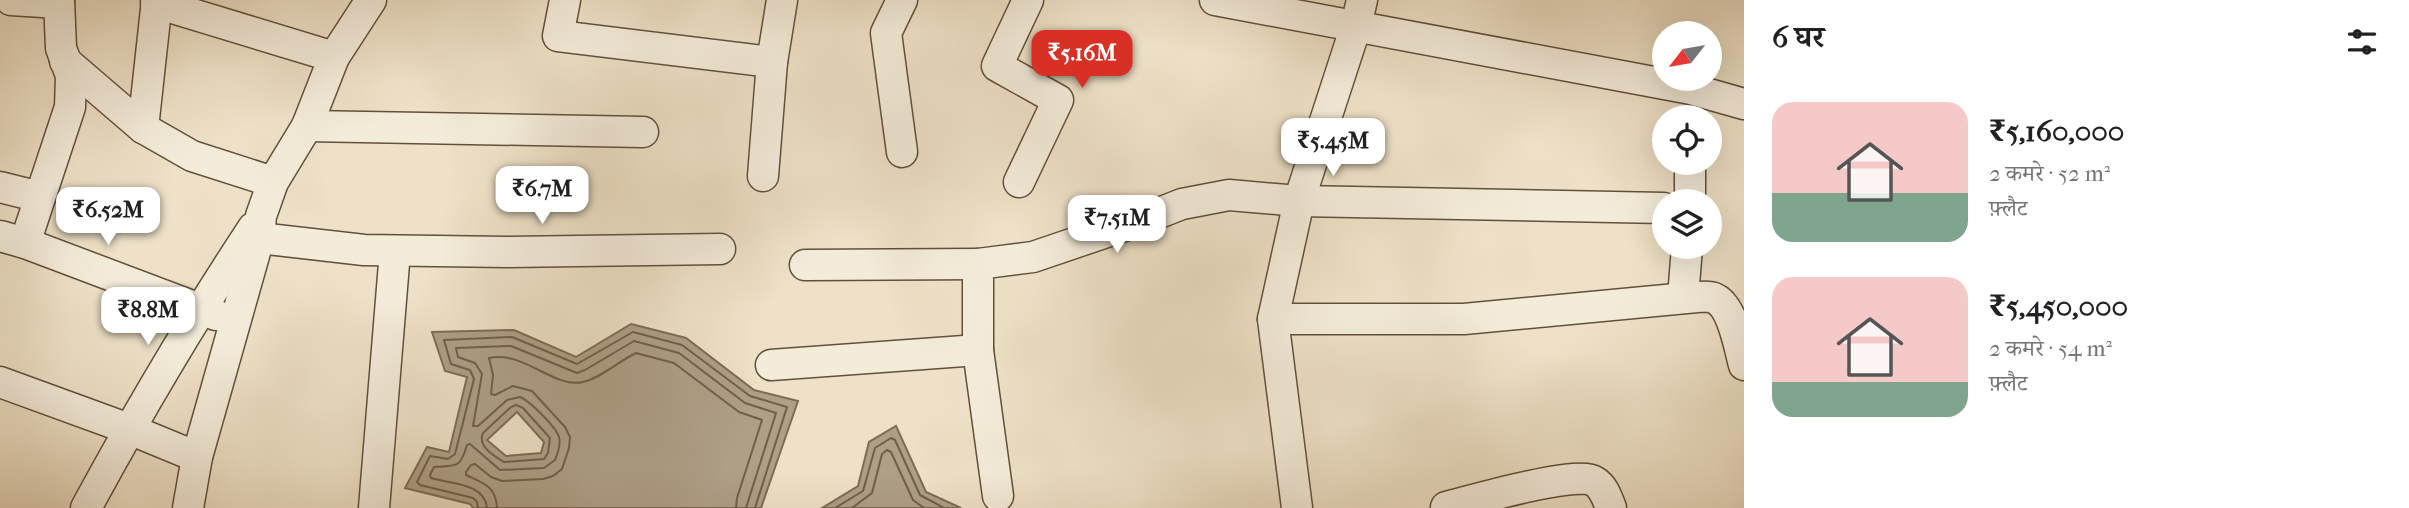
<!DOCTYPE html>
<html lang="hi">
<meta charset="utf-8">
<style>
:root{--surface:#fff;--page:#f2f2f2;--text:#202124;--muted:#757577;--accent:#d93025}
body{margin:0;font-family:"IM FELL French Canon","Noto Serif Devanagari",serif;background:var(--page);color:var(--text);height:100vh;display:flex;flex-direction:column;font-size:26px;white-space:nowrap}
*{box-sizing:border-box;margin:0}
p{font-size:23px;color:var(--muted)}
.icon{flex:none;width:38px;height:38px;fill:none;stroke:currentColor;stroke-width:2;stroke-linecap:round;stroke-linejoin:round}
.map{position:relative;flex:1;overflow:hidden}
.details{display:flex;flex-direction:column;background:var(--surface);width:665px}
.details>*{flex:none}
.needle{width:46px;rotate:239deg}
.tools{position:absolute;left:1652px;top:21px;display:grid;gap:14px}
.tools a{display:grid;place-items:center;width:70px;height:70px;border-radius:50%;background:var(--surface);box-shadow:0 7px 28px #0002;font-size:35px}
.price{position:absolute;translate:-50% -60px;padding:0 16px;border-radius:14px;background:#fff;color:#222;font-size:23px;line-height:46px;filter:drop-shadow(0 2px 4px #0008)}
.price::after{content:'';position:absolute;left:50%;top:42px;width:21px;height:16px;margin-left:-10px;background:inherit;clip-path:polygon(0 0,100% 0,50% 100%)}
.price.current{background:var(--accent);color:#fff}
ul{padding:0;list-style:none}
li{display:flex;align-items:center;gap:21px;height:175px;padding:0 28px}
li span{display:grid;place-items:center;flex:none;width:196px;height:140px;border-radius:21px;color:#555}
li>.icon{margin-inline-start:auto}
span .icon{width:84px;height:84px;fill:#fffc;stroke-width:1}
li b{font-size:30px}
h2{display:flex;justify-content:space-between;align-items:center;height:84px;padding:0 28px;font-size:30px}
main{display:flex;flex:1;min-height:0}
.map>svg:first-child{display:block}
.water{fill:#ae9f87;stroke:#7d6c56;stroke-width:2;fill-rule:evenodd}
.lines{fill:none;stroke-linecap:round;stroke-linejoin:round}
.shore{stroke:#705f4a;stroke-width:2}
.minor-casing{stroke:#62503b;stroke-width:33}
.minor{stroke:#f4ecdb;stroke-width:30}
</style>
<main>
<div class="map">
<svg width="1744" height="508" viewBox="0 0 1744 508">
<rect width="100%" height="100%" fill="#eee1c7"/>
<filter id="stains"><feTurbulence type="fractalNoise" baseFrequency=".00286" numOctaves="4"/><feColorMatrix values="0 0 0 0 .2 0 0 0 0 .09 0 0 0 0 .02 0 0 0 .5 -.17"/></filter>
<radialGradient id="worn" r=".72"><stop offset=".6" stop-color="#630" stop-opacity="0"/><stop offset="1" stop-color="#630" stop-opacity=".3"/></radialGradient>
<g class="water">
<path d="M631 324 686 338 754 390 798 401 761 508H473L470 504 405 488 427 447 449 452 467 377 445 371 432 332 514 330 576 357ZM517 412 544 442 541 453 506 456 487 440Z"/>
<polygon points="896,426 926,492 961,508 822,508 858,486 869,442"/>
</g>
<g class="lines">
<g class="shore">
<path d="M516 405 523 408 550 438 548 453 544 459 504 462C494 456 477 446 483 433L511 407Z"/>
<polyline points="478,508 477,502 473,498 420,485 417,482 430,456 448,459 455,454 474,379 470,370 451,364 444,340 512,337 577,364 633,332 682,345 750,396 787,407 755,508"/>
<path d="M487 508C485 483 450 484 431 478L430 475 434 467C455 465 460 470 467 445L470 444 500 470 544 468 555 460C558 453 561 445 559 437 556 427 530 401 520 397L507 400 478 426H473L482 374 475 363 458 357 456 348 511 346 577 373 585 370 634 341 679 353 745 403 776 413 746 508"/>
<path d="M497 508C496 486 483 483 466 475V472L471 465 475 464 491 477 502 481 543 479 553 476 562 469 569 448 570 437 565 427 532 391 513 386 495 395 491 394 493 375 489 358C523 350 554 389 583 382 601 378 619 361 636 353L674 363 739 412 762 420 737 498 736 508"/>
<polyline points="835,508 863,491 875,448 891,438 895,440 920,495 944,508"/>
<polyline points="852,508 872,493 882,454 887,450 891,452 913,500 924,508"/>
</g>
<defs>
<g id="minor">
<polyline points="11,0 59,3"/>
<polyline points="565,0 558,36 772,62"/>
<polyline points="902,0 886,33 902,152"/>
<polyline points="1215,0 1691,89 1744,104"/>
<polyline points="156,3 334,57"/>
<polyline points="65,61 143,128 192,156 273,182"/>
<polyline points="307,126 643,132"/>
<polyline points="143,128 157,0"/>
<polyline points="763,176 772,62 782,0"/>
<polyline points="1019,182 1058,100 997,66 1028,0"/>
<polyline points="0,187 40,197"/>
<polyline points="1690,201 1690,163"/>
<polyline points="0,236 25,243 216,315"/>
<polyline points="259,238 364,250 507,252 720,249"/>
<polyline points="25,243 70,107 71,76 61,48 59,0"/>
<polyline points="805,265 978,264"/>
<polyline points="1683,298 1687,247"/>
<path d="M1273 319H1464L1697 297C1702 297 1710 296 1714 298 1733 306 1739 347 1744 365"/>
<polyline points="771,365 978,350"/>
<polyline points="0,382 129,429 197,457"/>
<polyline points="998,496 978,350 978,264 1033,257 1136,222 1182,204 1229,195 1299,201 1664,208"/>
<path d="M1446 507C1471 501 1577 470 1594 481 1604 487 1607 498 1611 508"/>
<path d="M86 508C138 412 193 319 253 228"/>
<polyline points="188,508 197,457 259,238 261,216 273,182 307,126 334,57 371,0"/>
<polyline points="374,508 395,251"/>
<polyline points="1297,508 1273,319 1299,201 1356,26 1362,0"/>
</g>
</defs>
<use href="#minor" class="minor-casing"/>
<use href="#minor" class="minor"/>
</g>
<rect width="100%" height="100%" filter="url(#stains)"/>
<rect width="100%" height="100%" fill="url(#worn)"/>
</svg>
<div class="tools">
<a><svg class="needle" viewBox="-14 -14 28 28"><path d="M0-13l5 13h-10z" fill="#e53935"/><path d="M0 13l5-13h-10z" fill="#757577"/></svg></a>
<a><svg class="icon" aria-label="locate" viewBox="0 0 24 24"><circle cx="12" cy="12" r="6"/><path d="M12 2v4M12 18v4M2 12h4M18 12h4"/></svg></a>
<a><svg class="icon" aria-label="layers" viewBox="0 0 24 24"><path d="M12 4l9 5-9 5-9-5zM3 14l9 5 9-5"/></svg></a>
</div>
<b class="price current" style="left:1082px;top:90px">₹5.16M</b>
<b class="price" style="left:1333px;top:178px">₹5.45M</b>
<b class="price" style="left:542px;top:226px">₹6.7M</b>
<b class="price" style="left:108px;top:247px">₹6.52M</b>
<b class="price" style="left:1117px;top:255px">₹7.51M</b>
<b class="price" style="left:148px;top:347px">₹8.8M</b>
</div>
<section class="details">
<h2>6 घर<svg class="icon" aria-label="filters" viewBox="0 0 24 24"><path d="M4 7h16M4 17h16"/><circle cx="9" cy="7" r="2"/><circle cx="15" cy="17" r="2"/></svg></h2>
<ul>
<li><span style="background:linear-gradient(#f6c9c9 65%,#7fa58c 0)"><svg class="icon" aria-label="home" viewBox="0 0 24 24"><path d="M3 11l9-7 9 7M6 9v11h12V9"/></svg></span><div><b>₹5,160,000</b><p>2 कमरे · 52 m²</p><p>फ़्लैट</p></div></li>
<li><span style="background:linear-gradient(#f6c9c9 75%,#7fa58c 0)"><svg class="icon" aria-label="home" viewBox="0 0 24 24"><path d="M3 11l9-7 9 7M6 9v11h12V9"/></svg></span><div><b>₹5,450,000</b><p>2 कमरे · 54 m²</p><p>फ़्लैट</p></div></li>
</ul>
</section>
</main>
